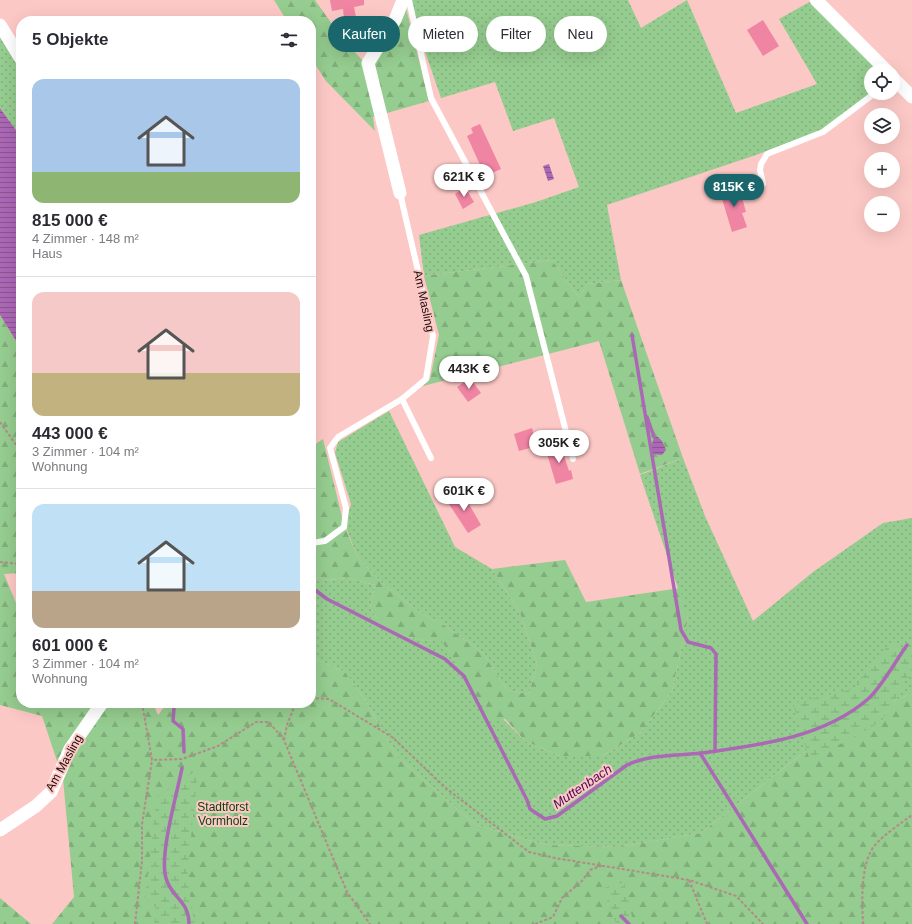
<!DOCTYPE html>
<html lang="de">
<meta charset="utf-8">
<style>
:root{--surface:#fff;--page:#f2f2f3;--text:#2b2b33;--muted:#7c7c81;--line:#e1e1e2;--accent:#19666c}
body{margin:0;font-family:Arial,sans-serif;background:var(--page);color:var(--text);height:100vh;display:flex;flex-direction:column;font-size:15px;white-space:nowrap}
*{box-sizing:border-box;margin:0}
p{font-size:13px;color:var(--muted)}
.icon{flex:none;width:22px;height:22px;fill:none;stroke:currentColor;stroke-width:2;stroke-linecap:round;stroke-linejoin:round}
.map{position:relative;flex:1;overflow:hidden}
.panel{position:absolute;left:16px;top:16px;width:300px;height:692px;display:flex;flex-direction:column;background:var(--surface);border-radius:16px;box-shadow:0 4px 16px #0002}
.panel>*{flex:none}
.banner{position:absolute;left:328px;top:16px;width:380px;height:36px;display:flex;gap:8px}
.controls{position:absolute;left:864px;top:64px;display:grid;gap:8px}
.controls a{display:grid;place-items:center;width:36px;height:36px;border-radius:50%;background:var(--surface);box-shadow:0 4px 16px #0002;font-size:20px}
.price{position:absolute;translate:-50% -34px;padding:0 9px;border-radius:14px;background:#fff;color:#222;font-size:13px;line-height:26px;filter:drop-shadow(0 1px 2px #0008)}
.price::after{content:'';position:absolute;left:50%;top:24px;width:12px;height:9px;margin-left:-6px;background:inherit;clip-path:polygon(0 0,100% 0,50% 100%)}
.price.current{background:var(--accent);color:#fff}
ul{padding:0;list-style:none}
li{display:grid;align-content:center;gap:8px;height:212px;padding:0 16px}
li+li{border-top:1px solid var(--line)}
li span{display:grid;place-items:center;height:124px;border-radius:12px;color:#555}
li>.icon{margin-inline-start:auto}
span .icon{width:72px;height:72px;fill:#fffc;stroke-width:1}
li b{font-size:17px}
h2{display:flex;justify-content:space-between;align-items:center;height:48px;padding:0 16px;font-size:17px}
.tag{padding:0 14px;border-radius:18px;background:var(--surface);box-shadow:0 4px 16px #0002;font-size:14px;line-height:36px}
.tag.current{background:var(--accent);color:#fff}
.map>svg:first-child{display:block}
.grass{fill:url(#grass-dots)}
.forest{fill:url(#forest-firs)}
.wetland{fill:url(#wetland-marsh)}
.water{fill:url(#water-rules)}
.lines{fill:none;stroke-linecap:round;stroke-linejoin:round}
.stream{stroke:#ab68b5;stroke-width:3.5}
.building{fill:#ef84a3}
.path{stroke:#b48a88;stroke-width:2;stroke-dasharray:3 2;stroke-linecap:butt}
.lane{stroke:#fff;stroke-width:6}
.street{stroke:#fff;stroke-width:13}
.labels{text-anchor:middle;stroke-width:4;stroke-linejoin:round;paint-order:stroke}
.street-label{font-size:12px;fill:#200b0b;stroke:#fcc8c5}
.park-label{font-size:12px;fill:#0a3e06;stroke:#fcc8c5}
.water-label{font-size:13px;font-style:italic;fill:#4a0854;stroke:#fcc8c5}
</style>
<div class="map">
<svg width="912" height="924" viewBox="0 0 912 924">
<defs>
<pattern id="grass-dots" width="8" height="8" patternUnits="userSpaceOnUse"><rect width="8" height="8" fill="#95cc8f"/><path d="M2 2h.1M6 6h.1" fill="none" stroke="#80ae7a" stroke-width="1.8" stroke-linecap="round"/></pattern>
<pattern id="forest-firs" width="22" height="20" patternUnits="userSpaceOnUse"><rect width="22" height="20" fill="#95cc8f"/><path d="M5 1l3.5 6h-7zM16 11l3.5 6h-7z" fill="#80ae7a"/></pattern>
<pattern id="wetland-marsh" width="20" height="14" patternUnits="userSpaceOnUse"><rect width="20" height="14" fill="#95cc8f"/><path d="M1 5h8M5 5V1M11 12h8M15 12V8" fill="none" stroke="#80ae7a"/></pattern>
<pattern id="water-rules" width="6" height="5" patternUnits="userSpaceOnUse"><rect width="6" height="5" fill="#ab68b5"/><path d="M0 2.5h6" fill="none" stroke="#8b5491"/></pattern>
</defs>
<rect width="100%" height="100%" fill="#fcc8c5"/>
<g class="grass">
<polygon points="411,0 628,0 641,28 687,0 736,113 817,84 779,19 813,0 879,71 871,71 871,93 821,130 756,155 607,205 621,280 587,284 579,298 552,260 424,276 419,235 536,202 579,187 554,118 513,131 495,82 441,98 418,31"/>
<polygon points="0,35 21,67 21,137 0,108"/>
<polygon points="389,411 455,547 492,569 520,613 537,664 529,694 507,690 483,653 441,623 422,614 381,582 357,556 345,525 351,504 335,453 338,442"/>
<polygon points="683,458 705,516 753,621 813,572 883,523 912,518 912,693 836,727 701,833 618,847 546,845 476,825 397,757 367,703 345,672 311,657 311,576 328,580 348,578 375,585 370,608 386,631 425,641 441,639 470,686 525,741 560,756 602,756 640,733 672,691 688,618 640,475"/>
</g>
<g class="forest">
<polygon points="274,0 315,0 344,41 368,66 406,8 429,101 373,117 375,131 326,81 311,58 311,21 287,21"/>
<polygon points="552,260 579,298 587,284 621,280 683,458 640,474 599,341 423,386 430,379 439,335 424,276"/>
<polygon points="0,315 21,349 21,573 4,574 21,615 21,703 153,703 158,715 167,703 311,703 311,657 345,672 367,703 397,757 476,825 546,845 618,847 701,833 836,727 912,693 912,924 52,924 74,897 63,779 42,716 0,705"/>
<polygon points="323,439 344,525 357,556 381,582 422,614 441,623 483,653 507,690 529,694 537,664 520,613 492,569 565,560 586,602 680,588 688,618 672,691 640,733 602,756 560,756 525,741 505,719 492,721 441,640 425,641 386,631 370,608 375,585 348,578 328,580 311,576 311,447"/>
<polygon points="0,898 31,924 0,924"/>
</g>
<g class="wetland">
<polygon points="891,642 912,653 912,670 882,721 847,741 809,758 793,703 853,689"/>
<polygon points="198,769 187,877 195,924 154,924 157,909 145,897 157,797"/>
<polygon points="624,882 632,917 626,924 617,924 611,913 603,888"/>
</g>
<g class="water">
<polygon points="0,108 21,137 21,349 0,315"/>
<polygon points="549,164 554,179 548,181 543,166"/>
<polygon points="654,437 658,437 662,441 666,450 662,455 652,454 651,448"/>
</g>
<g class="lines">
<g class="stream">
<polyline points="632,335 681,630 688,642 711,648 716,654 715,751"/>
<polyline points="647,417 654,437"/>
<path d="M311 587 327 599 445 659 464 676 527 800 530 809 545 819 557 816 627 765C650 754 677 756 702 753 759 745 823 738 868 699 880 689 897 659 907 645"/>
<polyline points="174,708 173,721 183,729 184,752"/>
<polyline points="700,753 807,924"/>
<path d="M182 768C177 794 159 855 166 878 171 898 189 900 189 924"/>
<polyline points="621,916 629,924"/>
</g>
</g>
<g class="building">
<polygon points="330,0 364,0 364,5 354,7 356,17 344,19 343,9 332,11"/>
<polygon points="763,20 779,46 763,56 747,30"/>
<polygon points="480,124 501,169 485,176 467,136 473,133 471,128"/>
<polygon points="465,187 474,202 463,209 455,194"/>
<polygon points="739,187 746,212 742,213 747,227 732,232 720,192"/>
<polygon points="470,378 481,393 468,402 457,387"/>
<polygon points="532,428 537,446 519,451 514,434"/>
<polygon points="560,443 569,471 571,470 573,479 556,484 545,447"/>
<polygon points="462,492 481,525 468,533 447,501"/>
</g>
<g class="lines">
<g class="path">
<polyline points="0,422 21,452"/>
<polyline points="0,562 21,564"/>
<polyline points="311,698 329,699 392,737 447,789 529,852 555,858 689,880 736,896 763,924"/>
<polyline points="142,703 152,760 182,759 218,746 256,722 269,722 284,740 347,892 370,924"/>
<polyline points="284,740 287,725 295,705 298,703"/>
<polyline points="689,880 707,924"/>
<polyline points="135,924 142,861 142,824 152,760"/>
<polyline points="535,924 553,917 562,898 581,882 590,870 601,866"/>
<path d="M863 924C862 902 860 861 876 844 886 833 900 824 912 815"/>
</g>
<g class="lane">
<polyline points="409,0 431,98 526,276 573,459"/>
<polyline points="763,184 760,170 761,164 767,154 823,132 875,93"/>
<polyline points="402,399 431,458"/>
<polyline points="311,543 325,541 344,527 346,508 330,448 338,437 402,399 426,379 433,336 400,193"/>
</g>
<g class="street">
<polyline points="816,0 887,71"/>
<polyline points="0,25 21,59"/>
<polyline points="893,78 912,97"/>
<polyline points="400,193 368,63 395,20 403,0"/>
<polyline points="0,830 36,806 51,792 70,749 102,703"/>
</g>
</g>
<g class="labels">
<g class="street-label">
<text transform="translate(424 301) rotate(78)" y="4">Am Masling</text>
<text transform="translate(64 763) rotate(-61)" y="4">Am Masling</text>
</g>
<g class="park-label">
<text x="223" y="811">Stadtforst<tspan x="223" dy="14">Vormholz</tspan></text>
</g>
<g class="water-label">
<text transform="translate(582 786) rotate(-34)" y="5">Muttenbach</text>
</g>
</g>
</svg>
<div class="controls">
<a><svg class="icon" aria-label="locate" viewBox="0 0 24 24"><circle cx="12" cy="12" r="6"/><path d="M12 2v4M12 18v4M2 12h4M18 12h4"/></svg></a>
<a><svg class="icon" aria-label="layers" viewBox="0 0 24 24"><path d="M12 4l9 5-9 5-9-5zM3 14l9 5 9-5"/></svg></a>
<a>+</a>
<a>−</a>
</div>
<b class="price" style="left:464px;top:198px">621K €</b>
<b class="price current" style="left:734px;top:208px">815K €</b>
<b class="price" style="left:469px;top:390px">443K €</b>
<b class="price" style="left:559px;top:464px">305K €</b>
<b class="price" style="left:464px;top:512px">601K €</b>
<div class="banner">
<a class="tag current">Kaufen</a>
<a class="tag">Mieten</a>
<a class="tag">Filter</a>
<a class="tag">Neu</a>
</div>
<section class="panel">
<h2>5 Objekte<svg class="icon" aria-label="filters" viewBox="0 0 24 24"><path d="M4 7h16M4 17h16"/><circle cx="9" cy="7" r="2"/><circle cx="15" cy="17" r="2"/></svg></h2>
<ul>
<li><span style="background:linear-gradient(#a9c7e8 75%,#8fb573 0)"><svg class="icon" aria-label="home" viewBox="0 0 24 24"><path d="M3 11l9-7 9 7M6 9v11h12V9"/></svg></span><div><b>815 000 €</b><p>4 Zimmer · 148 m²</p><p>Haus</p></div></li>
<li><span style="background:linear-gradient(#f6c9c9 65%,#c2b280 0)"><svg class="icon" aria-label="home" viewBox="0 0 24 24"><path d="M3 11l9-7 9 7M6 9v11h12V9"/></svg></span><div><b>443 000 €</b><p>3 Zimmer · 104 m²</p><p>Wohnung</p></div></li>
<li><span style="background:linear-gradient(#bfe0f5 70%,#b9a48a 0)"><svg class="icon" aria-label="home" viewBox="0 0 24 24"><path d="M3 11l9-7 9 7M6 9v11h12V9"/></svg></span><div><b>601 000 €</b><p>3 Zimmer · 104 m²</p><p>Wohnung</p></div></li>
</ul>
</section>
</div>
